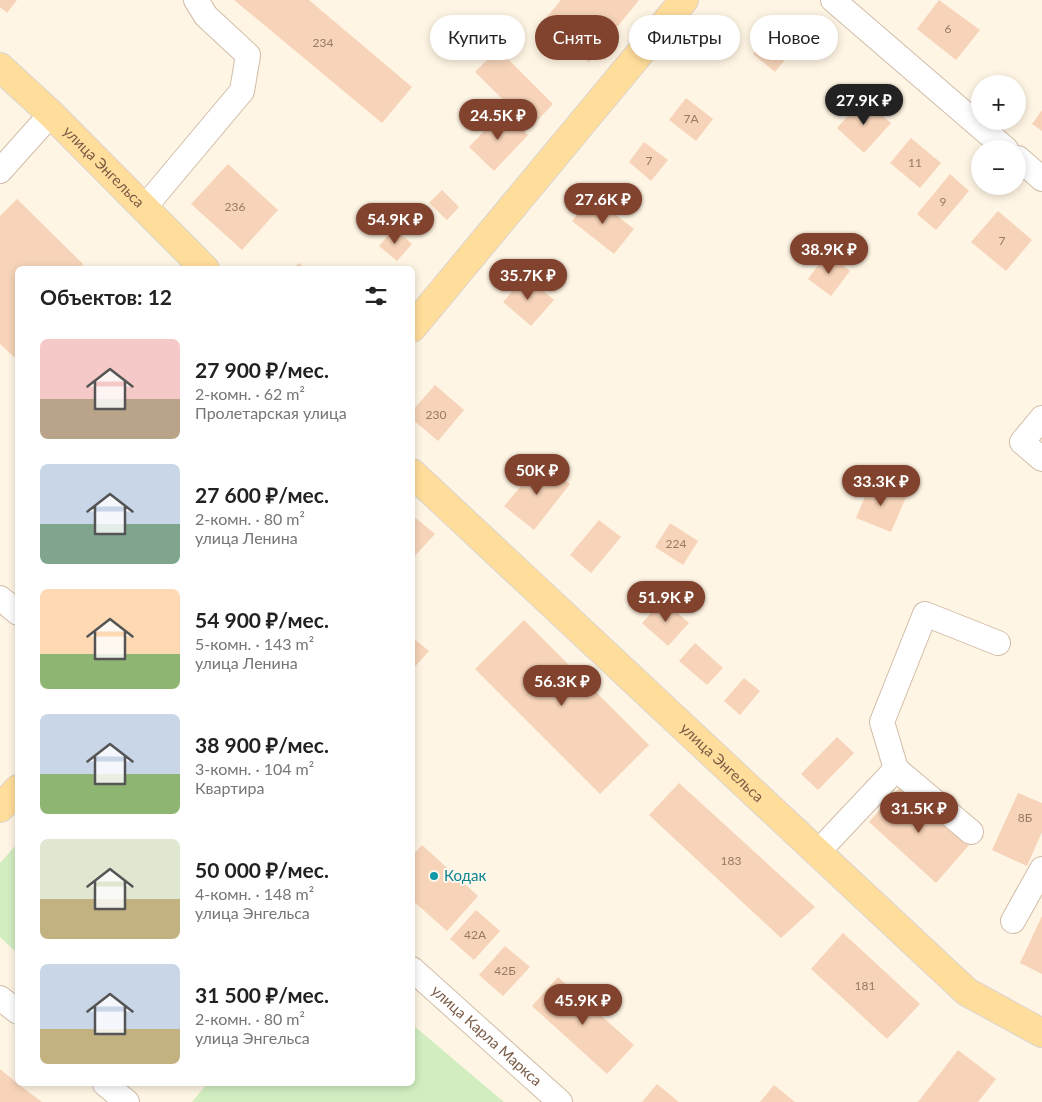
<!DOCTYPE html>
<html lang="ru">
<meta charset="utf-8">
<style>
:root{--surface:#fff;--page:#f6f6f6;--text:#222;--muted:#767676;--accent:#81432e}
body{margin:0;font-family:Lato,sans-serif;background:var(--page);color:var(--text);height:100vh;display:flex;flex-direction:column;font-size:19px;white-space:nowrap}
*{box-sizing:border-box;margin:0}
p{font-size:16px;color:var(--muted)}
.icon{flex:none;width:28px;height:28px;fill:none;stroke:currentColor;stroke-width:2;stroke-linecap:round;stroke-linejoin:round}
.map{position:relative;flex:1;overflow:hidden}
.panel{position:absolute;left:15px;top:266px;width:400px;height:820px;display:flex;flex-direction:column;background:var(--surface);border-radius:8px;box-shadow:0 2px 8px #0003}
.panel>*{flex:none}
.top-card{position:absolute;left:430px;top:15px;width:475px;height:45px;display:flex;gap:10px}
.buttons{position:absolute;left:971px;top:75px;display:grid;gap:10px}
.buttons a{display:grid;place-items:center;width:55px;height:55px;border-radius:50%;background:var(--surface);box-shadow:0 2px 8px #0003;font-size:25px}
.price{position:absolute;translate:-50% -42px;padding:0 11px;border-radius:18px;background:var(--accent);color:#fff;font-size:16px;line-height:32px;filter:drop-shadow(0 1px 2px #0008)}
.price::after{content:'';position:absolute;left:50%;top:30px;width:15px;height:11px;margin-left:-8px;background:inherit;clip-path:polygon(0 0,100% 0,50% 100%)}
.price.on{background:#222;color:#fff}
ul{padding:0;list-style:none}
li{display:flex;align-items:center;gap:15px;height:125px;padding:0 25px}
li span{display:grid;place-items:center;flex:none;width:140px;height:100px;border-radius:8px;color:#555}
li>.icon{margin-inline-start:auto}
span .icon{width:60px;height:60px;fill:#fffc;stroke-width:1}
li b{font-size:21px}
h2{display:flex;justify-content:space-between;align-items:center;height:60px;padding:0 25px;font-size:21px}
.pill{padding:0 18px;border-radius:22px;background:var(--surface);box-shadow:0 2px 8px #0003;font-size:18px;line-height:45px}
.pill.on{background:var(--accent);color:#fff}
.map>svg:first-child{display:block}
.green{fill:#d2eec1}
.building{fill:#f7d4b9}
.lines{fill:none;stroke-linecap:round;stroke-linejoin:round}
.minor-casing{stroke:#d1bda8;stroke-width:26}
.major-casing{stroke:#dcd4cf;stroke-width:30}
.minor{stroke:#fff;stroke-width:24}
.major{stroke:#ffdd9b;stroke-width:28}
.culture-dot{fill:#0f9aa8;stroke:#fff8ed;stroke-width:2}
.labels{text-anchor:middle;stroke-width:4;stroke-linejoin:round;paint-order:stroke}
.number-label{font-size:12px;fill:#997963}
.street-label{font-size:15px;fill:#7a5b46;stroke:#fff8ed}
.culture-label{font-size:15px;fill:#0d838f;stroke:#fff8ed;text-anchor:start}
</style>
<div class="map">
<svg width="1042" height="1102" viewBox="0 0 1042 1102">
<rect width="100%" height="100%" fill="#fff5e4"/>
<g class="green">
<polygon points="17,844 17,953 0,937 0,863"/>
<polygon points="413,1025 504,1102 192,1102 207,1084 412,1084"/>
</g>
<g class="building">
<polygon points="0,0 17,0 7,13 0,7"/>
<polygon points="234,0 309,0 412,87 382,123"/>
<polygon points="561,0 639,0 589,62 541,24"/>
<polygon points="939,0 980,30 956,60 917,29"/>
<polygon points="781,20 803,38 775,72 753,54"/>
<polygon points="498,49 553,104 531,127 475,72"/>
<polygon points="686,98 713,119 696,141 669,120"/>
<polygon points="863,99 891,123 864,153 837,128"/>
<polygon points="1042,110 1042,131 1032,124"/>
<polygon points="503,111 528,135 494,171 469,147"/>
<polygon points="911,138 941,163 920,188 890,163"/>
<polygon points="644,142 668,160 651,181 629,162"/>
<polygon points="228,164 278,210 242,250 191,204"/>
<polygon points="950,174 969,191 936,230 917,214"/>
<polygon points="442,190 459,207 447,220 429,203"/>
<polygon points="592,196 634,229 614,254 572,221"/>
<polygon points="17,199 83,264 79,269 18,269 18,353 14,357 0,344 0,216"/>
<polygon points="998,211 1032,240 1006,271 971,242"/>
<polygon points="394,228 412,244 397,261 379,246"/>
<polygon points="827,253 850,271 831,296 808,279"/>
<polygon points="299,263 306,269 293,269"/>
<polygon points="526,276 554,300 531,326 503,302"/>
<polygon points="435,385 464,410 438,441 412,419 412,411"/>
<polygon points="542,462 570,484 534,530 504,506"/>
<polygon points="871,482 906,497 891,532 856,518"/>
<polygon points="412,515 435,534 412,559"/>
<polygon points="599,520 621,537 591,573 570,555"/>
<polygon points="670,523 698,541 683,565 655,547"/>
<polygon points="663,600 689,623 668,646 642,623"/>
<polygon points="524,620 649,745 600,794 475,669"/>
<polygon points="412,637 429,651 412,670"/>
<polygon points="695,643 723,668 707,685 679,661"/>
<polygon points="744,678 760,691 740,715 724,701"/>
<polygon points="837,737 854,753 818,790 801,774"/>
<polygon points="679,783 815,907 781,938 649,815"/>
<polygon points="902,785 970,844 936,883 869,822"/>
<polygon points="1018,793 1042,803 1042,832 1027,866 992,850"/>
<polygon points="422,845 478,896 447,931 412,900 412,856"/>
<polygon points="476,910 500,931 474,960 450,939"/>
<polygon points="1042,916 1042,974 1020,963"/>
<polygon points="843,933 920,1004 887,1039 811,969"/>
<polygon points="505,946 530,967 503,996 479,975"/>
<polygon points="558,977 634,1045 607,1074 532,1006"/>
<polygon points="958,1050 996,1079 978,1102 918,1102"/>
<polygon points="0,1069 18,1084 42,1102 0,1102"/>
<polygon points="657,1084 679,1102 642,1102"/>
<polygon points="774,1085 795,1102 760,1102"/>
</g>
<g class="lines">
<defs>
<g id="minor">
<polyline points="833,0 1006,149"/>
<polyline points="1018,158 1042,179"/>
<polyline points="0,171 51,114"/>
<polyline points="144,208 242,91 248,55 206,16 196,0"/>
<polyline points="1042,418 1022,442 1042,459"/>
<polyline points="0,598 18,613"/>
<polyline points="896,769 882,722 925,614 998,643"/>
<polyline points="817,853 896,769 971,832"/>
<polyline points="1013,921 1042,869"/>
<path id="s1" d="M412 969 560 1102"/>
<polyline points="0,998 18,1012"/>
<polyline points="105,1084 127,1102"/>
</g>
<g id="major">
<path id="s2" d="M0 67 51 114 205 269"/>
<polyline points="412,328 684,0"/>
<path id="s3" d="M412 473 967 992 1042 1033"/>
<polyline points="0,808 18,789"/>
</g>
</defs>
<use href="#minor" class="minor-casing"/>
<use href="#major" class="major-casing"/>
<use href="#minor" class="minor"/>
<use href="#major" class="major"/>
</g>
<circle class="culture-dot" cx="434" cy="876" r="5"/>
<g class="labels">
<g class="number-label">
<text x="948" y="33">6</text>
<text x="323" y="47">234</text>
<text x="691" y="123">7А</text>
<text x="649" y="165">7</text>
<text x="915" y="167">11</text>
<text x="943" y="206">9</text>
<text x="235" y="211">236</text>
<text x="1002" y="245">7</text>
<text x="436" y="419">230</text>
<text x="676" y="548">224</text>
<text x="1025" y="822">8Б</text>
<text x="731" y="865">183</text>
<text x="475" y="939">42А</text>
<text x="505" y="975">42Б</text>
<text x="865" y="990">181</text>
</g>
<g class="street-label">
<text dy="5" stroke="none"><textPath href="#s2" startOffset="144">улица Энгельса</textPath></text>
<text dy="5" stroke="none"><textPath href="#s3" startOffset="424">улица Энгельса</textPath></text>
<text dy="5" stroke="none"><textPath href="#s1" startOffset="100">улица Карла Маркса</textPath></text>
</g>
<g class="culture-label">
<text x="444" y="881">Кодак</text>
</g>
</g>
</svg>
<div class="buttons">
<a>+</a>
<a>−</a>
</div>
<b class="price on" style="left:864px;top:126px">27.9K ₽</b>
<b class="price" style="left:498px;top:141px">24.5K ₽</b>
<b class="price" style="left:603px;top:225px">27.6K ₽</b>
<b class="price" style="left:395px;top:245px">54.9K ₽</b>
<b class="price" style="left:829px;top:275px">38.9K ₽</b>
<b class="price" style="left:528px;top:301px">35.7K ₽</b>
<b class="price" style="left:537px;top:496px">50K ₽</b>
<b class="price" style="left:881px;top:507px">33.3K ₽</b>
<b class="price" style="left:666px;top:623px">51.9K ₽</b>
<b class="price" style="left:562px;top:707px">56.3K ₽</b>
<b class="price" style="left:919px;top:834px">31.5K ₽</b>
<b class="price" style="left:583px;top:1026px">45.9K ₽</b>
<div class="top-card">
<a class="pill">Купить</a>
<a class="pill on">Снять</a>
<a class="pill">Фильтры</a>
<a class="pill">Новое</a>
</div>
<section class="panel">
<h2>Объектов: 12<svg class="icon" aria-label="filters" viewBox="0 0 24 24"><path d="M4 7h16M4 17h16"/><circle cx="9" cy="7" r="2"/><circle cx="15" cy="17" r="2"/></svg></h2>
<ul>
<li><span style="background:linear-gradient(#f6c9c9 60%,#b9a48a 0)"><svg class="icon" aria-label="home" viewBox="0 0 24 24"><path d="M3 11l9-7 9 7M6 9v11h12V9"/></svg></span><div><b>27 900 ₽/мес.</b><p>2-комн. · 62 m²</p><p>Пролетарская улица</p></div></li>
<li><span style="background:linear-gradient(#c9d6e8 60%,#7fa58c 0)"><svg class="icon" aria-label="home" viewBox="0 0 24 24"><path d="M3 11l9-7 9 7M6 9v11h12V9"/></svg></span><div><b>27 600 ₽/мес.</b><p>2-комн. · 80 m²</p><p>улица Ленина</p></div></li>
<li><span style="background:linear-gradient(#ffd9b3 65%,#8fb573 0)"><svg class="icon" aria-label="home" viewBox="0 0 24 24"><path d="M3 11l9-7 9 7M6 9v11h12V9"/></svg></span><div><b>54 900 ₽/мес.</b><p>5-комн. · 143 m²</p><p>улица Ленина</p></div></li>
<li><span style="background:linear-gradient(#c9d6e8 60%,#8fb573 0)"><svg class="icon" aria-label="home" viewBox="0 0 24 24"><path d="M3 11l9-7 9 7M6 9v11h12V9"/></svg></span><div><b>38 900 ₽/мес.</b><p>3-комн. · 104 m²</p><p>Квартира</p></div></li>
<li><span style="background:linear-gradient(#dfe7d0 60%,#c2b280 0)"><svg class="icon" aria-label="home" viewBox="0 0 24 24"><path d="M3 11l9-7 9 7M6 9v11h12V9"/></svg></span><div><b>50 000 ₽/мес.</b><p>4-комн. · 148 m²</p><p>улица Энгельса</p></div></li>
<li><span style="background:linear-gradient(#c9d6e8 65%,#c2b280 0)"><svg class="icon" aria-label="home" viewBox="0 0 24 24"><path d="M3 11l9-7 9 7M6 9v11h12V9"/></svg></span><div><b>31 500 ₽/мес.</b><p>2-комн. · 80 m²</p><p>улица Энгельса</p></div></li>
</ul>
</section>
</div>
